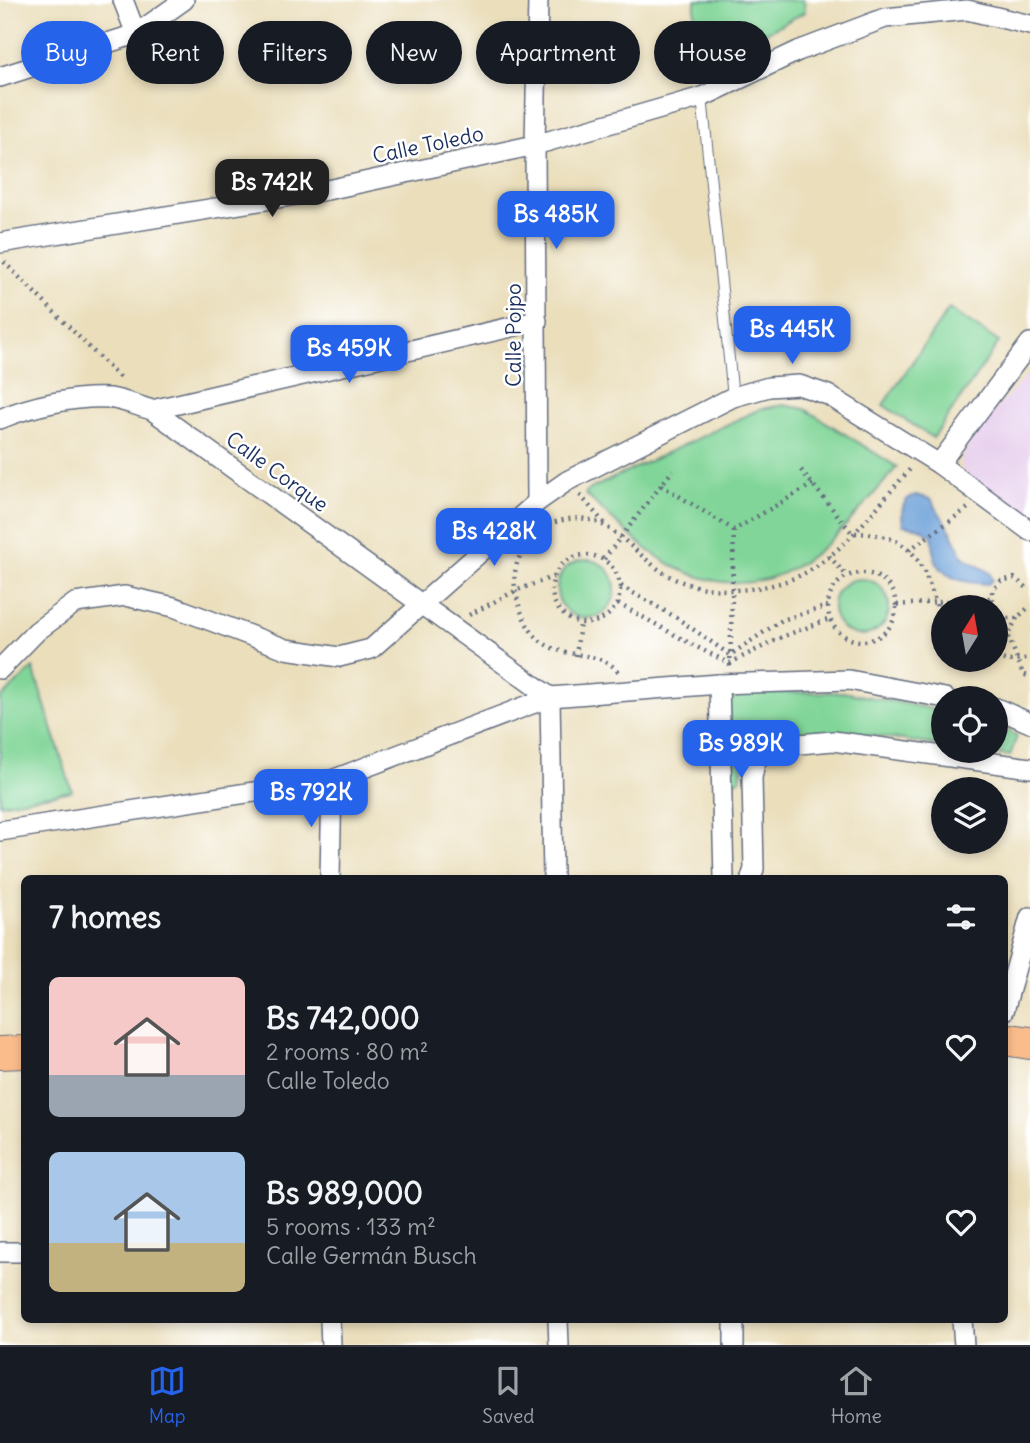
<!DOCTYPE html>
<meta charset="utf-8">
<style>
:root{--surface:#171b24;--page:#242831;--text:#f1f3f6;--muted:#9ea1a6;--line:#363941;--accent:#2563eb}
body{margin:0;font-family:Delius,sans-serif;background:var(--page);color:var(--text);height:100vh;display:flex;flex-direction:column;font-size:26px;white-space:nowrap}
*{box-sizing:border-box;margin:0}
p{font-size:23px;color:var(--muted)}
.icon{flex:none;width:38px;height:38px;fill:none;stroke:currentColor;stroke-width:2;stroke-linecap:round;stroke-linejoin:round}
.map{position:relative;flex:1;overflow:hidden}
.drawer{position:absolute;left:21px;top:875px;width:987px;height:448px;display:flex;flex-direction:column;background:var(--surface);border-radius:10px;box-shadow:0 4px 10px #0003}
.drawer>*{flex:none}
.guide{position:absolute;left:21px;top:21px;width:989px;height:63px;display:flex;gap:14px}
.needle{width:46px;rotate:11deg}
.fabs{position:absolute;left:931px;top:595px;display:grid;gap:14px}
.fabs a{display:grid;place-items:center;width:77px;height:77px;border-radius:50%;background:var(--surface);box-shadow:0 4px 10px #0003;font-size:35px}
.price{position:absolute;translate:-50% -60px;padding:0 16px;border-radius:14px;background:var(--accent);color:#fff;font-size:23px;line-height:46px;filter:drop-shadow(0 2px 4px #0008)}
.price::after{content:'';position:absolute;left:50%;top:42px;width:21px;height:16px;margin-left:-10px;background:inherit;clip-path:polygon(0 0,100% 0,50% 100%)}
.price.current{background:#222;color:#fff}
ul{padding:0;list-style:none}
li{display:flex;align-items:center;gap:21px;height:175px;padding:0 28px}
li span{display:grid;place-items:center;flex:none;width:196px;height:140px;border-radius:10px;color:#555}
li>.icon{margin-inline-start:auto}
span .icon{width:84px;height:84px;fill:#fffc;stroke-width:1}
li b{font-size:30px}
h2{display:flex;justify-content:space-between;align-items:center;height:84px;padding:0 28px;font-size:30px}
.chip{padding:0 24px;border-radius:32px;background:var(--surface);box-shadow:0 4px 10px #0003;font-size:24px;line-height:63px}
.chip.current{background:var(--accent);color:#fff}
.tabs{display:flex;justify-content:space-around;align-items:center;height:98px;border-top:2px solid var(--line);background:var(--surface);font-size:19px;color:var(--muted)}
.tabs a{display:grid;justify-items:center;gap:4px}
.tabs .current{color:var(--accent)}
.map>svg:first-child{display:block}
.built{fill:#e8d2ee}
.green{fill:#81d598;stroke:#4e827b;stroke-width:2}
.water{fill:#6ca0d8;stroke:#44689b;stroke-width:2}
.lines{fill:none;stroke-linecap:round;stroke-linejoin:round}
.service-casing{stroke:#636c7f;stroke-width:12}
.minor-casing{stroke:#636c7f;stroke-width:22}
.primary-casing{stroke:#636c7f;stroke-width:34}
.path{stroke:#636c7f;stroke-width:4.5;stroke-dasharray:2 5;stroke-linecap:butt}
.service{stroke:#fff;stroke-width:10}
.minor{stroke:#fff;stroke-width:19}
.primary{stroke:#fabc8b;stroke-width:32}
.labels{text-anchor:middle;stroke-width:5;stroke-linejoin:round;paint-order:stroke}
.street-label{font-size:21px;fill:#1b2f5e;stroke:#fff}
</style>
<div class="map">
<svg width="1030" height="1345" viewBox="0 0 1030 1345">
<rect width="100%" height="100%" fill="#fff"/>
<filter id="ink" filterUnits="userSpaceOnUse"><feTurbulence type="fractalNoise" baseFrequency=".0143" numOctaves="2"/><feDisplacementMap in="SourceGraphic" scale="14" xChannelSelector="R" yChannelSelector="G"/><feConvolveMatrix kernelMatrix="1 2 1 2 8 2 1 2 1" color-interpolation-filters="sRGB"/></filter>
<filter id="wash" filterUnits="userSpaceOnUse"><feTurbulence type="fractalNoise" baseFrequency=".00686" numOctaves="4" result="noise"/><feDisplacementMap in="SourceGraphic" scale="28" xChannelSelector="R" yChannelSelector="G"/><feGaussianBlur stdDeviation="1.57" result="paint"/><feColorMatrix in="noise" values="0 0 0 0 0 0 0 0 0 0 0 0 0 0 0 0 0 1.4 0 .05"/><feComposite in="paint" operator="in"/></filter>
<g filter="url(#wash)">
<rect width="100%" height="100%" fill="#eadebb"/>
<polygon class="built" points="1030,371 1030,523 962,471 961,461 972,436"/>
<g class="green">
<polygon points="695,0 804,0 805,12 694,71"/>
<polygon points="949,309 999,342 933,438 883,405"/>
<path d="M784 405 805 409 897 467C837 536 781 617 677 568 642 551 613 519 585 494L592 488 760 409Z"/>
<circle cx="586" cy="589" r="29"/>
<circle cx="861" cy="607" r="28"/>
<polygon points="33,668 72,791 0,804 0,699"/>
<polygon points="843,692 943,711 943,746 863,734 763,736 745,755 740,780 729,783 729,702 743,693"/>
<polygon points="996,722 1017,736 1010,756 977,751 996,751"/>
</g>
<path class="water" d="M916 495 931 499C943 521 954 532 962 556L990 573 992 580 988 584C968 583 943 580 935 559 933 553 934 543 932 536L920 528 903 525C901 512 901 499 916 495Z"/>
</g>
<g filter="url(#ink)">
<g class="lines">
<defs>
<polyline id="service" points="702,97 733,397"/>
<g id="minor">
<polyline points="123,0 136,34"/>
<polyline points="0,77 136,34 184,0"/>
<polyline points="0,243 327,190 535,145 702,97 798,51 885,18 967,10 1030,25"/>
<polyline points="152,410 537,321"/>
<path d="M0 419C30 406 75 396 109 398 123 400 138 406 152 410L550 697"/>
<polyline points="939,464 1030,343"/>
<polyline points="537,502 535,145 538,0"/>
<polyline points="0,669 37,631 75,603 125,596 174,607 286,649 339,657 371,649 537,502 567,481 733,397 769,387 799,385 828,395 939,464 1030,531"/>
<polyline points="719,684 724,878"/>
<polyline points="550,697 553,878"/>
<polyline points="996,708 1030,723"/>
<polyline points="0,831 332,780 550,697 719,684 849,680 945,698"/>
<polyline points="330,878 332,780"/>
<polyline points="751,878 754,869 752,778 755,763 766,747 833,741 1030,768"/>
<polyline points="1004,1011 1030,917"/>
<polyline points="0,1252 24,1252"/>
<polyline points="330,1320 331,1345"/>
<polyline points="558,1320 559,1345"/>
<polyline points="734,1320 734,1345"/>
<polyline points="962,1320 964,1345"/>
</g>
<g id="primary">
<polyline points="1004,1039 1030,1043"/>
<polyline points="0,1053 24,1052"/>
</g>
</defs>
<use href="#service" class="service-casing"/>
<use href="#minor" class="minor-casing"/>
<use href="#primary" class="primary-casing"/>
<g class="path">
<polyline points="4,262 122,380"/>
<path d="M801 470 852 533C922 533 924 571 943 625"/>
<polyline points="661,485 734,530 813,484"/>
<polyline points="580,495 604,523"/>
<path d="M542 528C599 499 619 541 661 571 699 598 765 594 805 573 847 550 879 503 911 468"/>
<path d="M536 534C519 551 511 570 516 593 534 679 594 638 619 673"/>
<polyline points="909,550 968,508"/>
<circle cx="586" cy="589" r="34"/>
<polyline points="829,556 847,576"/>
<polyline points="604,559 673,470"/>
<circle cx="862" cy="607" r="34"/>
<polyline points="621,586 677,618 730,655 782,620 828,606"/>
<path d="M618 604C656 623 691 646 730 663L784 636 830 619"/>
<polyline points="897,605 991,598"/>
<polyline points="993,607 992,591 1001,581 1014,578 1030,590"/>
<polyline points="996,611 1004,618 1017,618 1030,606"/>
<polyline points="469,615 515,591 553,577"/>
<polyline points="1017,618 1008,635 1023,674 1030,677"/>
<polyline points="576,656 580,623"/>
<polyline points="996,658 1009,661 1030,658"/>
<polyline points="730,666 734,530"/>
</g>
<use href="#service" class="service"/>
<use href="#minor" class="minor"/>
<use href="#primary" class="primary"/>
</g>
</g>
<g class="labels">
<g class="street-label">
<text transform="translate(428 145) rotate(-12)" y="7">Calle Toledo</text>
<text transform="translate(514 335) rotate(-90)" y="7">Calle Pojpo</text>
<text transform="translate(277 472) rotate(36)" y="7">Calle Corque</text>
</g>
</g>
</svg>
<div class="fabs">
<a><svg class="needle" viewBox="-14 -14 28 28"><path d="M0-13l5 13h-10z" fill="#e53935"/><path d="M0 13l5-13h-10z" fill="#9ea1a6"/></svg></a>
<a><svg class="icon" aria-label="locate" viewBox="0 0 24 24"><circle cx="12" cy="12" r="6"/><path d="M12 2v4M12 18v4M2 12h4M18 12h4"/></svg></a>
<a><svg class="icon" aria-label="layers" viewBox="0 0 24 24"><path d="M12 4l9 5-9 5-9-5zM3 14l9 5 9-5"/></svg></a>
</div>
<b class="price current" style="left:272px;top:219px">Bs 742K</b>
<b class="price" style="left:556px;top:251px">Bs 485K</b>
<b class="price" style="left:792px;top:366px">Bs 445K</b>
<b class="price" style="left:349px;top:385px">Bs 459K</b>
<b class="price" style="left:494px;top:568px">Bs 428K</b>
<b class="price" style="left:741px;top:780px">Bs 989K</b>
<b class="price" style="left:311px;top:829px">Bs 792K</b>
<div class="guide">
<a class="chip current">Buy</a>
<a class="chip">Rent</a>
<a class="chip">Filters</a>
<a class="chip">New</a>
<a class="chip">Apartment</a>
<a class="chip">House</a>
</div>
<section class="drawer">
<h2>7 homes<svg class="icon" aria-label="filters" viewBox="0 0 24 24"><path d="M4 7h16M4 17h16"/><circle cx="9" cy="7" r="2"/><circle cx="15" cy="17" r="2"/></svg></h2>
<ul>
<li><span style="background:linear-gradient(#f6c9c9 70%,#9aa5b1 0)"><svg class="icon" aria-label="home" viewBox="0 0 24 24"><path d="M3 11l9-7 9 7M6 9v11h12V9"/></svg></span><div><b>Bs 742,000</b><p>2 rooms · 80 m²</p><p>Calle Toledo</p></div><svg class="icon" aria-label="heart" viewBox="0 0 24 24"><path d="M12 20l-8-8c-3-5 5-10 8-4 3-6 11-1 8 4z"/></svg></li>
<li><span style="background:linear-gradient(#a9c7e8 65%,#c2b280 0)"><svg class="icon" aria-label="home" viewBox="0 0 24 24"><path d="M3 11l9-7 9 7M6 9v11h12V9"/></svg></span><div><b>Bs 989,000</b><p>5 rooms · 133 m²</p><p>Calle Germán Busch</p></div><svg class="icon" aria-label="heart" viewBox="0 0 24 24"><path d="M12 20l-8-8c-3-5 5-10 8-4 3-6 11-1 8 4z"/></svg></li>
</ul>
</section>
</div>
<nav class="tabs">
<a class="current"><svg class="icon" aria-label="map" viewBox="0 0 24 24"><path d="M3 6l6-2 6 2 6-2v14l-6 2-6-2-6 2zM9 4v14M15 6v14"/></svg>Map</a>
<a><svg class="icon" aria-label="saved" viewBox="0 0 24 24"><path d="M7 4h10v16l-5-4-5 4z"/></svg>Saved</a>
<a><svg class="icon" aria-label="home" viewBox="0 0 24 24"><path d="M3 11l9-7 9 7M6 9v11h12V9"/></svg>Home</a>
</nav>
